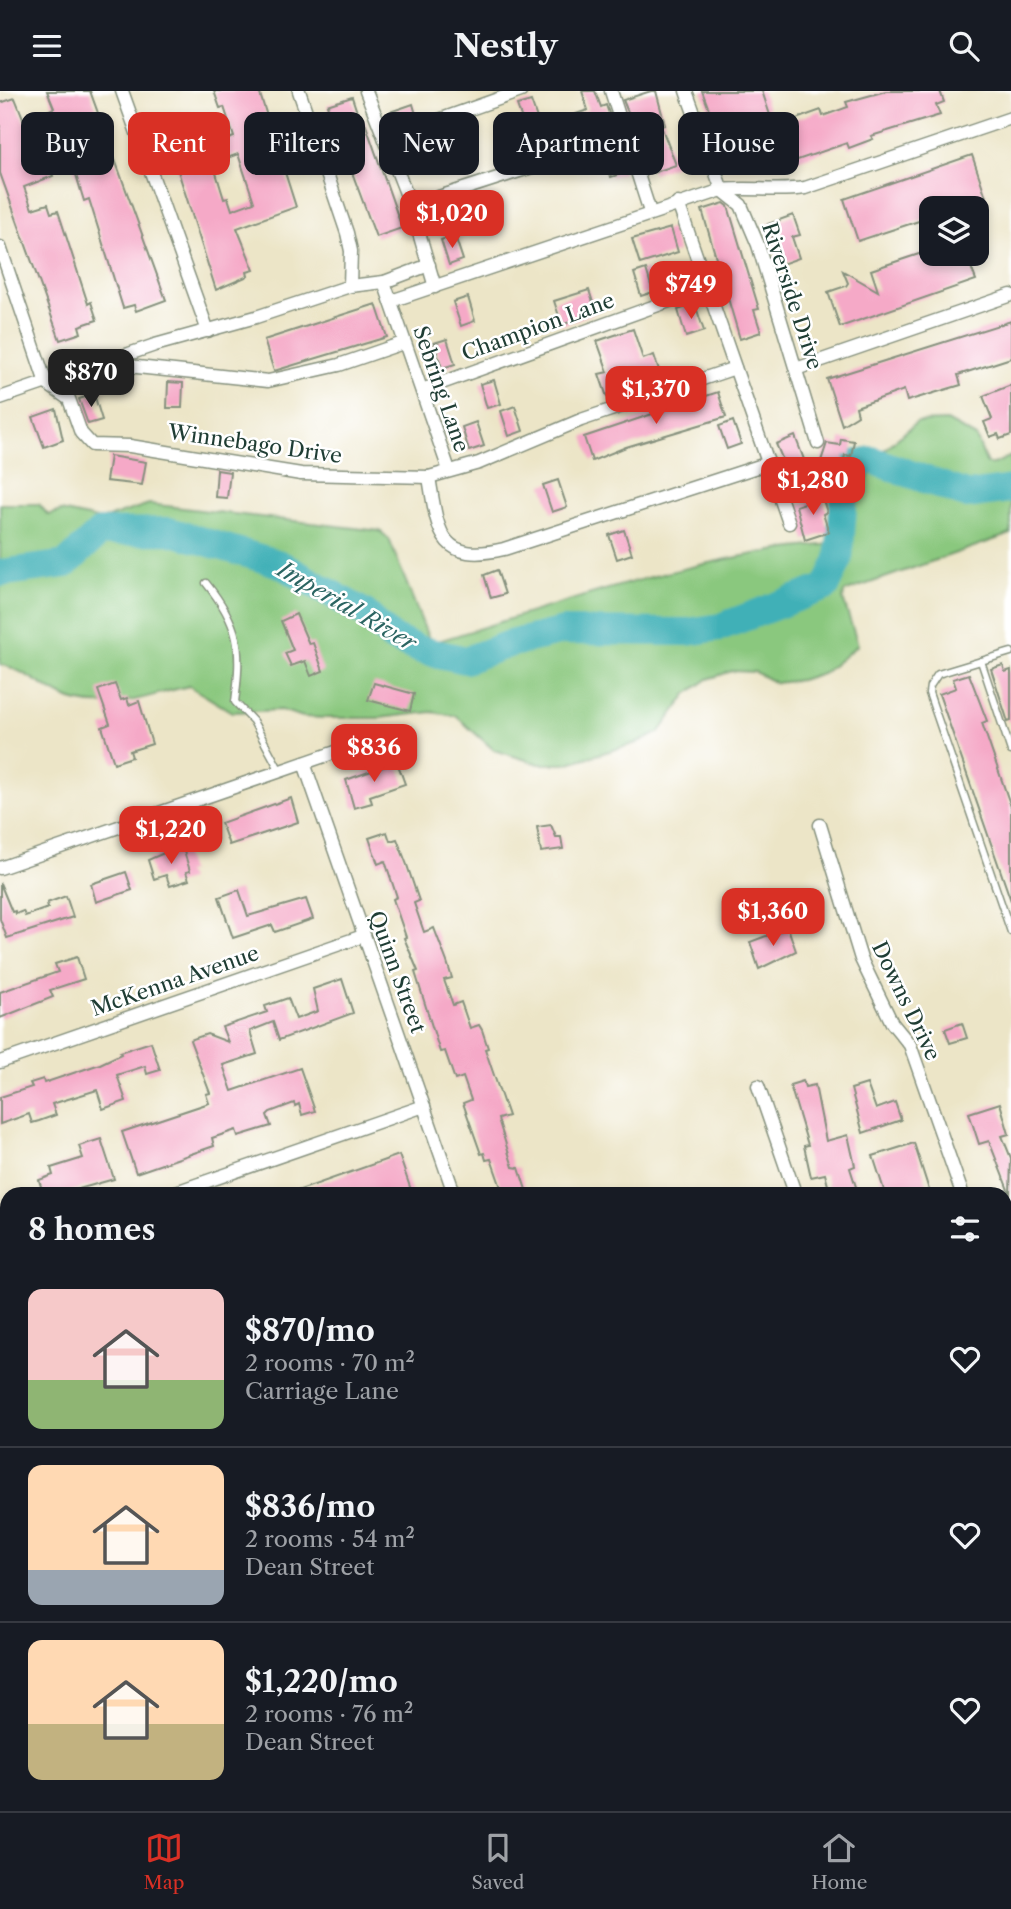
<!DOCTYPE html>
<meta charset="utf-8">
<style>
:root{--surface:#171b24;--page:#20242c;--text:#f1f3f6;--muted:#9ea1a6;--line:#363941;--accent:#d93025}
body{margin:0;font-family:"Libre Caslon Text",serif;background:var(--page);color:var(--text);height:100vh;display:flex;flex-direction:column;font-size:26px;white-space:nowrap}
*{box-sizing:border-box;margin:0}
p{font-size:23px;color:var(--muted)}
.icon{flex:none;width:38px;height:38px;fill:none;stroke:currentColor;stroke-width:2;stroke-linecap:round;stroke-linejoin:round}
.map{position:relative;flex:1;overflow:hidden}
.drawer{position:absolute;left:0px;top:1096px;width:1012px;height:625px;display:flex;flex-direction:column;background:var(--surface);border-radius:21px 21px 0 0;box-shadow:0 4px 10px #0003}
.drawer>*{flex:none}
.hud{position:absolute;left:21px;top:21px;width:970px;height:63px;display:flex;gap:14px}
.tools{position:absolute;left:919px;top:105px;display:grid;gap:14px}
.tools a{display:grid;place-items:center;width:70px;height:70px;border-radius:14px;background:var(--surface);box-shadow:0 4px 10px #0003;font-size:35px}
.price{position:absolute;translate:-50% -60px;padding:0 16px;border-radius:14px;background:var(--accent);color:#fff;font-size:23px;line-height:46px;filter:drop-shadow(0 2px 4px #0008)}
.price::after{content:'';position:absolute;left:50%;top:42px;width:21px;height:16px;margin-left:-10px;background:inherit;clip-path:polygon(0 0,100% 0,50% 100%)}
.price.selected{background:#222;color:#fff}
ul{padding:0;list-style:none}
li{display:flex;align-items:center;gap:21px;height:175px;padding:0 28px}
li+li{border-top:2px solid var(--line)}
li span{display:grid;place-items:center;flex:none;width:196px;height:140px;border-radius:14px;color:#555}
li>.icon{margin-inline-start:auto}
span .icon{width:84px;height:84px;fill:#fffc;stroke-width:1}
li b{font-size:30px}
h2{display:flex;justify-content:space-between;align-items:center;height:84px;padding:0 28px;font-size:30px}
.chip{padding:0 24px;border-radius:14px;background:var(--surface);box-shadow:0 4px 10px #0003;font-size:24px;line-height:63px}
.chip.selected{background:var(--accent);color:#fff}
header{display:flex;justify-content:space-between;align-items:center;height:91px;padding:0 28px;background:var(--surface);font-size:32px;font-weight:700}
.menu{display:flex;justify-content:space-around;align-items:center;height:98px;border-top:2px solid var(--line);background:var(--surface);font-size:19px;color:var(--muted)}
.menu a{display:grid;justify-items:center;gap:4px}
.menu .selected{color:var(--accent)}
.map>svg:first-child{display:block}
.green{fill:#8ac87e;stroke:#548259;stroke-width:2}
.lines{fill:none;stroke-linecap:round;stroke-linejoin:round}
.river{stroke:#40b0b7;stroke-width:28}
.building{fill:#f5a9c7;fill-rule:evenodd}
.lane-casing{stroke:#86917e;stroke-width:9}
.street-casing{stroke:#86917e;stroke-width:15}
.primary-casing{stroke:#86917e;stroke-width:22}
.lane{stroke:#fff;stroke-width:6}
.street{stroke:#fff;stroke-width:12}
.primary{stroke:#fff;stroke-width:19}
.labels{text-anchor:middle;stroke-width:5;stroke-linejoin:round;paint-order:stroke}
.street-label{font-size:21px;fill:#1f3d34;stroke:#fff}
.water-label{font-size:23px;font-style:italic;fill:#2b6562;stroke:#fff}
</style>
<header><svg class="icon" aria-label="menu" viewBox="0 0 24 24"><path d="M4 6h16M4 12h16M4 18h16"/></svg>Nestly<svg class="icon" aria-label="search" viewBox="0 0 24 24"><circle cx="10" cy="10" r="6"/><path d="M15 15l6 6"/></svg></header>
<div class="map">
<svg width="1011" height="1720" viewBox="0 0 1011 1720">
<rect width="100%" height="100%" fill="#fff"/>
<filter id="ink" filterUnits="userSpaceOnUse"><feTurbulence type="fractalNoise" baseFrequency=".0143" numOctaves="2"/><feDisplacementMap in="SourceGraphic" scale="14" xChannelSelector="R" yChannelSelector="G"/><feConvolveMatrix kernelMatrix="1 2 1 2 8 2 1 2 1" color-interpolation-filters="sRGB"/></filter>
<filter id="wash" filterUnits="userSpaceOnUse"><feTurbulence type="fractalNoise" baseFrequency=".00686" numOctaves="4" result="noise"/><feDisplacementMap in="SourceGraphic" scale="28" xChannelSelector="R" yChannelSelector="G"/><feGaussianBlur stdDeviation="1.57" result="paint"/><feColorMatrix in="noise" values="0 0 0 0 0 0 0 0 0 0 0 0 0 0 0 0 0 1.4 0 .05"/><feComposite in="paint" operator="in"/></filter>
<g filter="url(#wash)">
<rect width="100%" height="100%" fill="#ece5c7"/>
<path class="green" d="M947 330 976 346 987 373H994L1011 365V443L844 501 843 508 858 554 825 581 801 589 776 592 755 581 732 580 708 588 687 603 659 642 637 652 565 673H539L494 659 456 625 432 621 379 627H327L303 626 281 619 232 621 189 595C148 604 102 625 62 605 41 595 24 579 0 573V413H39L48 424 61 420 101 429 149 413 380 440 389 448 428 546 435 551C565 512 697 463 833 453L852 422 878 364 917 331Z"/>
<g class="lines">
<polyline class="river" points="0,482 66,473 100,441 169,440 280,473 365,522 392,547 421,559 466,569 509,553 563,540 688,541 720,536 826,496 839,468 845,393 854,373 872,369 968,404 1011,398"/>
</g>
<g id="blocks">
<g class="building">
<polygon points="47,0 90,0 166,209 136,220 134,214 123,217 89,108 84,110 62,38 55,41 47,20 54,17"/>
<path d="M214 0H259L296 116 237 137 254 179 247 181 248 185 216 199 165 39 192 31 195 40 201 38 207 55 234 46 224 16 220 17ZM238 63 254 111 232 119 228 107 224 108 213 72Z"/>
<polygon points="582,0 595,0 601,16 606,14 614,37 563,55 555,30 588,19"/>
<polygon points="651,0 656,0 665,34 661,35 676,74 653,82 623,9"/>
<polygon points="702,0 762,0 772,30 783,26 785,32 821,19 823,25 848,16 846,11 886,0 940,0 944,11 936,14 940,24 871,45 873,48 849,57 847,52 780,75 776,61 731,76"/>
<polygon points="352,6 360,30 364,29 402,137 376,146 327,14"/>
<polygon points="15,7 42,74 48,72 53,85 24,96 32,118 48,113 51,122 58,120 88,213 91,211 97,229 79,235 81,242 60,249 0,82 0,12"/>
<polygon points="531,10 538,30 524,34 517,14"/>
<polygon points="413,13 417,27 394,35 390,21"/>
<polygon points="616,62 623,82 611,86 605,66"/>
<polygon points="972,64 986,106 953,117 931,117 931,126 858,150 844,108"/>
<polygon points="724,112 728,115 759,218 754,219 761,241 740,248 702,119"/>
<polygon points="793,124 800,144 792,146 799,167 782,173 768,133"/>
<polygon points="671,137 678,161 640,173 632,148"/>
<polygon points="455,145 463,169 449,174 441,149"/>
<polygon points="931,159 931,163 966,163 976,189 840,236 828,201 846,195 848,192 843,180 878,200 871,179"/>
<polygon points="646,178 653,201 641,205 634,182"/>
<polygon points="589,199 596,221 562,234 554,210"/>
<polygon points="468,206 475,230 461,235 453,211"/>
<polygon points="376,213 387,246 274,280 264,249"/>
<polygon points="695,213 704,240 686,246 678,219"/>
<polygon points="1011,230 1011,267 958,284 961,294 944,299 907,310 904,299 856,316 858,324 842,334 827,288"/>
<polygon points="633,238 643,268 654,264 662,288 607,306 599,283 608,281 597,250"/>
<polygon points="447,248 455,273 442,277 434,252"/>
<polygon points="494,289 501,313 487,317 480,293"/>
<polygon points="168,291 183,292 182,317 167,317"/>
<polygon points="1011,294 1011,344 1000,348 998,343 990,346 984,331 992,328 983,305"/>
<polygon points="718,301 726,326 626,356 592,370 584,346"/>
<polygon points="94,303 102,329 88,333 79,308"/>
<polygon points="515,315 523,340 509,345 501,320"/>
<polygon points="56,318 63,349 44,356 33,326"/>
<polygon points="733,330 741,353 727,358 719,335"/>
<polygon points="476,331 484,355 469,360 462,336"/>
<polygon points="795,345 808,379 784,387 781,376 785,374 776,353"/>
<polygon points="841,348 854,350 851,365 845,364 843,374 821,370 827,352 840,354"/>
<polygon points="110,365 146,371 142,394 106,390"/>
<polygon points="217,379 230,381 227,407 215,406"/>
<polygon points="558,389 567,416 552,421 543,394"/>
<polygon points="817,392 827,421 823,423 829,441 805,449 796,415 814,409"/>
<polygon points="624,439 632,463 617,468 609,444"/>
<polygon points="497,479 505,503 491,507 484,484"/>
<polygon points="296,523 309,553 313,552 323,580 311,585 305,570 291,575 285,562 293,559 281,530"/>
<polygon points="1003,574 1005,581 1011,579 1011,630 1008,631 991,578"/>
<polygon points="969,583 987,630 982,632 1011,716 1011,810 939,603 956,597 953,588"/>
<polygon points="374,592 414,603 410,620 368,609"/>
<polygon points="115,593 121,609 127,607 129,614 139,610 152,653 130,660 132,666 114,672 102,636 110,633 98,599"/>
<polygon points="397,671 405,693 370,705 372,712 354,717 346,689"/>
<polygon points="291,707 298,731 229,754 221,732"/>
<polygon points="551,734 556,746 561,746 563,758 541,761 537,736"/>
<polygon points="387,741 390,750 397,748 407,774 419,810 414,812 424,841 434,837 447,871 452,887 444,889 453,914 461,911 470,937 479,934 482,939 488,957 485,958 508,1025 498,1028 513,1076 519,1077 527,1102 503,1102 491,1068 486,1069 484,1062 481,1063 463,1012 471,1009 463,986 455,989 445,960 440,961 415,881 418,880 404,847 406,846 393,808 397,806 385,770 378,773 369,747"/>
<polygon points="182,754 190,780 186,781 189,789 170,795 166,784 154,788 148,769"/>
<polygon points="126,781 132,799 96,811 91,793"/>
<polygon points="0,792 12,821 15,820 16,823 23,820 25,825 48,817 47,812 66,805 73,826 7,847 0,828"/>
<polygon points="239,799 248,825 306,808 313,828 275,841 272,834 233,847 219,806"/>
<polygon points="788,837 796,860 759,878 750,851"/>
<polygon points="77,866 84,888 50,899 53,906 0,927 0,901 58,881 55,873"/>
<polygon points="342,888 353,922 279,949 273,931 250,940 257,963 223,974 232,1000 300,977 315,1020 302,1024 299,1013 295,1015 294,1012 270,1021 267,1024 271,1035 238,1045 236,1039 212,1047 214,1055 136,1082 122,1041 209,1012 206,1003 210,1002 190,949 207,943 228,951 222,936 267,921 265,915 288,907 296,928 318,920 313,898"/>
<polygon points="962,932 967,947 950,952 945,938"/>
<polygon points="151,951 160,979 147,983 145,975 117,984 126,1010 103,1018 97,999 52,1013 56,1024 39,1030 32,1032 29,1023 0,1033 0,1006 32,996 30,992 43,988 44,992 100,973 121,963 120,961"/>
<polygon points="803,990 805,996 815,994 826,1050 848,1044 855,1075 850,1077 858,1102 830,1102 825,1083 811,1086 804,1055 808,1054 790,994"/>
<polygon points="867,993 876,1018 895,1011 901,1029 863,1042 851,998"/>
<polygon points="1000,1012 1009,1043 1002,1045 1011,1067 1010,1104 989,1050 979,1053 969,1022"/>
<polygon points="101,1048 114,1088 68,1101 43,1102 39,1089 53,1084 51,1077 83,1067 79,1055"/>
<polygon points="914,1052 930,1102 885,1102 873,1065"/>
<polygon points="399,1064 412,1102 298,1102 297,1100"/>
</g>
</g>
</g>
<g filter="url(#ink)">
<use href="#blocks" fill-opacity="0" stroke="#86917e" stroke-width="2"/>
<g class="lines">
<defs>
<g id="lane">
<path d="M206 492C240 534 242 557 235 611L253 630 280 680"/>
<polyline points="1011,561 938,583 930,595 929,602 1011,841"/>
<polyline points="981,570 1011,660"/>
<polyline points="1004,1551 1011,1549"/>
<polyline points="1011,1640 1005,1642 1011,1667"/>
<polyline points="0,1701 7,1699"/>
<polyline points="1004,1710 1011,1708"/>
<polyline points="52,1713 54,1720"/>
<polyline points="324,1713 327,1720"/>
<polyline points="670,1713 672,1720"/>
<polyline points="932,1713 934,1720"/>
<polyline points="976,1720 996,1713"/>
</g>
<g id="street">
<polyline points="122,0 208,240"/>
<polyline points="299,0 347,142 351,160 350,195"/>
<polyline points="366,0 411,115 435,196"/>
<polyline points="611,0 650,121"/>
<polyline points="686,0 722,99 741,114 758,154 818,352"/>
<polyline points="385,48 521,0"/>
<polyline points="678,112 789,432"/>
<polyline points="411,115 625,46"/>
<polyline points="0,156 46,292 69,308 81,342 92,354 130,355 301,383 429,386 479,372 581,329 735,277"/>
<polyline points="384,191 449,379"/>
<path d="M391 210 722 99C750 96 777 101 805 97L1011 27"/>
<polyline points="109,273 268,290 339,274 403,252"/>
<polyline points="796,278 1011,204"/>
<polyline points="422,299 708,196"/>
<polyline points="0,307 155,254 256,226 350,195 384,191 429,174"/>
<path d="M429 386C438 441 439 473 504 458L769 372"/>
<polyline points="304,672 454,1102"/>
<polyline points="820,734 861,868 892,932 910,954 962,1102"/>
<polyline points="0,777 382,645"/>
<polyline points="0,971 363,845"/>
<polyline points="758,995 795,1102"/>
<polyline points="173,1102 424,1015"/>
<polyline points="0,1162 7,1160"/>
<polyline points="1004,1227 1011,1245"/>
<polyline points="0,1365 7,1362"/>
<polyline points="0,1562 7,1559"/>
<polyline points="1004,1684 1011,1682"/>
<polyline points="902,1720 921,1713"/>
</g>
<g id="primary">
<polyline points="1004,1413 1011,1410"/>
<polyline points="1004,1458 1011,1456"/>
<polyline points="131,1720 150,1713"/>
<polyline points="274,1720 294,1713"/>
</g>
</defs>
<use href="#lane" class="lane-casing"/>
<use href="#street" class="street-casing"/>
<use href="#primary" class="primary-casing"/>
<use href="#lane" class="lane"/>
<use href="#street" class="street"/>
<use href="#primary" class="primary"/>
</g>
</g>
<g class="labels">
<g class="street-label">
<text transform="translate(792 205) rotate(72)" y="7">Riverside Drive</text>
<text transform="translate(538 236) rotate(-20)" y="7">Champion Lane</text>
<text transform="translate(441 298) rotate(71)" y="7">Sebring Lane</text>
<text transform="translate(255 353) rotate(8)" y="7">Winnebago Drive</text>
<text transform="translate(397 881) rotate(70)" y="7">Quinn Street</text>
<text transform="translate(175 890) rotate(-19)" y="7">McKenna Avenue</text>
<text transform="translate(906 910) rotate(64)" y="7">Downs Drive</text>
</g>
<g class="water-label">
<text transform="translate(347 515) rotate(30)" y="8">Imperial River</text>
</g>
</g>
</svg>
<div class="tools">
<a><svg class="icon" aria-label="layers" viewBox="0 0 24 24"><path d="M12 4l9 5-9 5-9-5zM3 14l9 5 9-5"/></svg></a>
</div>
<b class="price" style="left:452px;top:159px">$1,020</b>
<b class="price" style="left:691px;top:230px">$749</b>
<b class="price selected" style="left:91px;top:318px">$870</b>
<b class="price" style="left:656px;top:335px">$1,370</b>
<b class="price" style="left:813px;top:426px">$1,280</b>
<b class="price" style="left:374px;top:693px">$836</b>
<b class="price" style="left:171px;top:775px">$1,220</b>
<b class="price" style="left:773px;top:857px">$1,360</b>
<div class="hud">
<a class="chip">Buy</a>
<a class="chip selected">Rent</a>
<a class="chip">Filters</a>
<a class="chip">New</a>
<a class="chip">Apartment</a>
<a class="chip">House</a>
</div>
<section class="drawer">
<h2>8 homes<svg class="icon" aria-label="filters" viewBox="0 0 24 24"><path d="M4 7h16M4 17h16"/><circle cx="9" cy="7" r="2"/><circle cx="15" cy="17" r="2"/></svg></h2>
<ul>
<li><span style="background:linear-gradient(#f6c9c9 65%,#8fb573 0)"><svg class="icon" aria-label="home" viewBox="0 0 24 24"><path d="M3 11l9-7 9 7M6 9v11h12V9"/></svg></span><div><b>$870/mo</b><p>2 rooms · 70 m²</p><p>Carriage Lane</p></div><svg class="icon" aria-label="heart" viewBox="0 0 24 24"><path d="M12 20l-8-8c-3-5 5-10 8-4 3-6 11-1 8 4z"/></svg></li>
<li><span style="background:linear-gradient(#ffd9b3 75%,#9aa5b1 0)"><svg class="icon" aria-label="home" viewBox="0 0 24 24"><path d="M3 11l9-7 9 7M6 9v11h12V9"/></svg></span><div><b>$836/mo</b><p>2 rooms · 54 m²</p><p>Dean Street</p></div><svg class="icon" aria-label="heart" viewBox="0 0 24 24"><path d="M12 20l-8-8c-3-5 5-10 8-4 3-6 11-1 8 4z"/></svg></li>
<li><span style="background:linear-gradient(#ffd9b3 60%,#c2b280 0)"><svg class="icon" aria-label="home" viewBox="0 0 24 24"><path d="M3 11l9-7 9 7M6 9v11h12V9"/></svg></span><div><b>$1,220/mo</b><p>2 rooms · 76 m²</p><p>Dean Street</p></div><svg class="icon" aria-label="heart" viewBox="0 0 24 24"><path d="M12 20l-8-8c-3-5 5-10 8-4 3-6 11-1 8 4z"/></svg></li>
</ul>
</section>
</div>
<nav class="menu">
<a class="selected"><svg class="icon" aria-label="map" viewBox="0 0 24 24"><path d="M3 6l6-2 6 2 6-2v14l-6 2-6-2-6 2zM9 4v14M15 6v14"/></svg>Map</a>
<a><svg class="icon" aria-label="saved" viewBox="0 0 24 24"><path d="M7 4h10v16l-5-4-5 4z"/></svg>Saved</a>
<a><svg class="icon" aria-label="home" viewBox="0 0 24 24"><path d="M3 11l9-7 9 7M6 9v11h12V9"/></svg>Home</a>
</nav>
